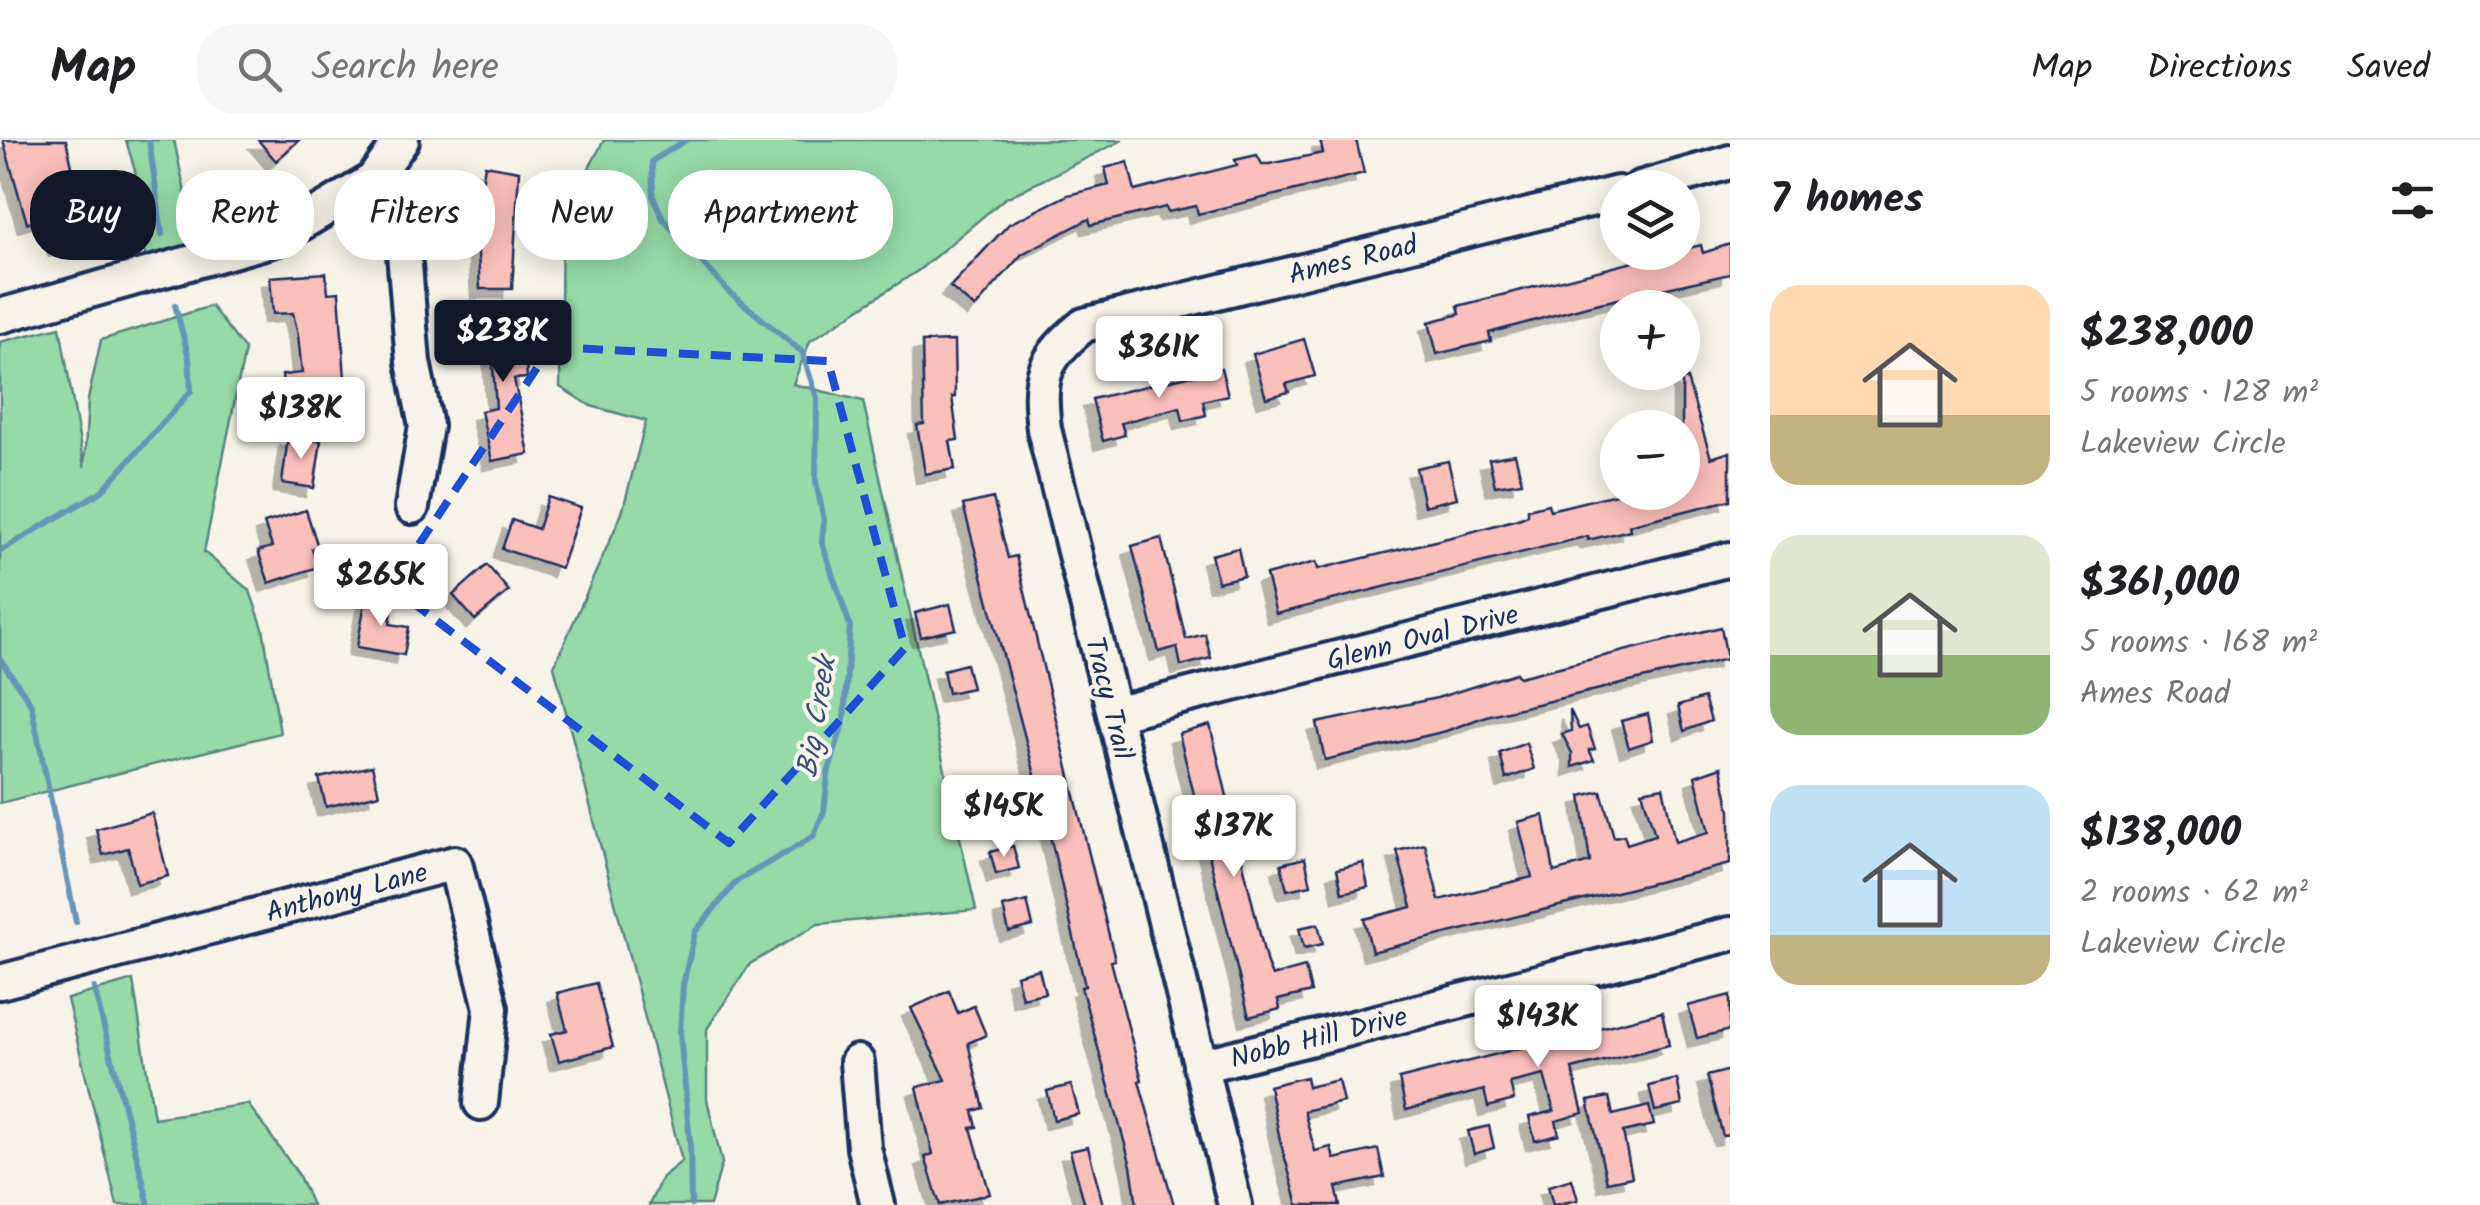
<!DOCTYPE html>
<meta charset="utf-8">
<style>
:root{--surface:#fff;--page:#f6f6f6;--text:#202124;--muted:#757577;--line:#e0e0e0;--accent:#111827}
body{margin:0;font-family:Kalam,sans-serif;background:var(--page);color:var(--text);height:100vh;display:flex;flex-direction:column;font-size:38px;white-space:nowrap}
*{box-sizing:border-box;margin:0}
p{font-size:32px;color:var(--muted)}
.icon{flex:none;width:55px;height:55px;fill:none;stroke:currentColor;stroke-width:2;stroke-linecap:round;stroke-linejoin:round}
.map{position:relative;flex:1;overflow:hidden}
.drawer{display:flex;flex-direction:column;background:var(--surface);width:750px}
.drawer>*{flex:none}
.guide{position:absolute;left:30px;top:30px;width:950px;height:90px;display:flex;gap:20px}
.fabs{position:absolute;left:1600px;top:30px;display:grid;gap:20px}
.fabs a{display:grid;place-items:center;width:100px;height:100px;border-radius:50%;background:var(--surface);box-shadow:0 5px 25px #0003;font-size:50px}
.price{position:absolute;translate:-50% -85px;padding:0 22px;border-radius:10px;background:#fff;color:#222;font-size:32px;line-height:65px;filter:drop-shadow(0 2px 5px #0008)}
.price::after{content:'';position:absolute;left:50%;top:60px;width:30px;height:22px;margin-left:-15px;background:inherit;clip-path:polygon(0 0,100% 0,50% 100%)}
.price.selected{background:var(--accent);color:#fff}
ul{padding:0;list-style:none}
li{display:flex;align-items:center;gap:30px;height:250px;padding:0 40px}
li span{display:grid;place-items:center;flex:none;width:280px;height:200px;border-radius:30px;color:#555}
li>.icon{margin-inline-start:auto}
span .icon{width:120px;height:120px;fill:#fffc;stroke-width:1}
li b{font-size:42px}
h2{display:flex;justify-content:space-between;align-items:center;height:120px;padding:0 40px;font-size:42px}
.pill{padding:0 35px;border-radius:40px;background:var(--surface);box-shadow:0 5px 25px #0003;font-size:35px;line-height:90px}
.pill.selected{background:var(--accent);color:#fff}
header{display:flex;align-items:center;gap:60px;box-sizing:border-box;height:140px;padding:0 50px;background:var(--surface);border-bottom:2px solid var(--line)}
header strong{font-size:48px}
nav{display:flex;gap:55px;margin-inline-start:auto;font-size:35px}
.search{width:700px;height:90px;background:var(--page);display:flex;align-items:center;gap:25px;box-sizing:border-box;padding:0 35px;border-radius:40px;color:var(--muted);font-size:38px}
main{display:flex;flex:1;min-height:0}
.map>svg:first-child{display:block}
.green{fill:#95daa7;stroke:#588482;stroke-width:2.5}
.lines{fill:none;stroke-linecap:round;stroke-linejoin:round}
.stream{stroke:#6596ba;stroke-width:6}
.building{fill:#fbbfbc;stroke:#1b2f5e;stroke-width:2.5;filter:url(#shadow)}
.minor-casing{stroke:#1b2f5e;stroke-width:40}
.minor{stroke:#f7f3e8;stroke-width:32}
.marked{fill:none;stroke:#1d4ed8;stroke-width:8;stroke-dasharray:20 12;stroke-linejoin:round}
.labels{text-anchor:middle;stroke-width:8;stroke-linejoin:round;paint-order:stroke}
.street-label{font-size:28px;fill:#1b2f5e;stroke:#f7f3e8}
.water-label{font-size:30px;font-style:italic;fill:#34517d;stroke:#f7f3e8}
</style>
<header>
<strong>Map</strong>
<div class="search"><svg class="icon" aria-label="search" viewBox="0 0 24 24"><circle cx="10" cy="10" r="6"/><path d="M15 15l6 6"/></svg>Search here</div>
<nav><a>Map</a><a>Directions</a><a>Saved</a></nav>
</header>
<main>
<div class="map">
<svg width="1730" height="1065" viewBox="0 0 1730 1065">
<defs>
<filter id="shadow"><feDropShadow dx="-9" dy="9" stdDeviation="0" flood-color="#0004"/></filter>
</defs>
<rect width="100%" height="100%" fill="#f7f3e8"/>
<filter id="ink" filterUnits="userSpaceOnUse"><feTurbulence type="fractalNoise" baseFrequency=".01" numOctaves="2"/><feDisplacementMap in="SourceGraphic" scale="20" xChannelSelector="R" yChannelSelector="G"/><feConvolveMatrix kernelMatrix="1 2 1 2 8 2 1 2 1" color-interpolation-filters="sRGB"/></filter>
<g filter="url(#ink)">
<g class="green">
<polygon points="126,0 174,0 196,105 146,121 135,31"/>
<polygon points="604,0 1123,0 1004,59 919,130 810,201 793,244 863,261 976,770 818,784 750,824 707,889 707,959 722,1023 710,1065 649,1065 662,1037 682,1021 554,526 622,373 646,281 591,266 560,247 562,79"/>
<polygon points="211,166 245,210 204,412 250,451 263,488 280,593 0,663 0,202 60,187 84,327 88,260 101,200"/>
<polygon points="133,840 154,978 248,964 298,1034 312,1065 117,1065 67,859"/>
</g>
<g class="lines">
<g class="stream">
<polyline points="149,0 162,94"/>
<polyline points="686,0 652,21 653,56 663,79 728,151 802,212 817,258 816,342 824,380 822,403 850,486 844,580 828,634 824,672 813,697 737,741 695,792 683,845 680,893 690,1002 691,1065"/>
<polyline points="0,411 102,351 191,251 189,218 175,165"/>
<polyline points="0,519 31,564 76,782"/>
<polyline points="94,848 149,1065"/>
</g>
</g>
<g class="building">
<polygon points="3,0 66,0 73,31 66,33 84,100 58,108 47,77 27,83"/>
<polygon points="258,0 299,0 276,21"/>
<polygon points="1320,0 1356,0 1364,33 1198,74 1196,66 1168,72 1166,67 1091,85 1089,79 1022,114 975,168 950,147 1009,84 1068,55 1109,45 1105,28 1128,22 1135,51 1237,25 1235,20 1257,15 1262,24 1269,24 1323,13"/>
<polygon points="485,25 519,31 512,149 480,149 477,96 482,96 489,56 480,55"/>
<polygon points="1730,104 1730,134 1587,166 1489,193 1491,201 1437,214 1429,182 1460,174 1458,166 1701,105 1703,113"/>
<polygon points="326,133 328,153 339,152 347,268 286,274 282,235 302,233 298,195 293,173 273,174 270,137"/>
<polygon points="523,180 527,238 514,239 529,314 492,321 481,271 496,268 492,211 470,212 469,183"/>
<polygon points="1304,199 1315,236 1286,244 1289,252 1266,258 1253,214"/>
<polygon points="954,201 955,257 952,257 958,300 950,301 955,329 925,334 917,285 924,284 922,202"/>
<polygon points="1221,228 1228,255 1203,261 1206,275 1183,281 1180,267 1121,283 1125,295 1103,301 1092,259"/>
<polygon points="1687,239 1711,318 1730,312 1730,360 1629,385 1630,390 1588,400 1588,396 1276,474 1266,435 1316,422 1318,429 1460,395 1521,378 1528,375 1528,369 1548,364 1550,370 1624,352 1682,352 1682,240"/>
<polygon points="288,297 321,301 314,348 282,343"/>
<polygon points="1515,314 1522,342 1495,346 1489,319"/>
<polygon points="1448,321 1457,358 1424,366 1416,328"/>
<polygon points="548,357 581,368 561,428 502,409 512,380 538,389"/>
<polygon points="993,358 1008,418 1016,416 1115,820 1111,821 1142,940 1139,941 1174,1065 1137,1065 1131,1026 1081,847 1085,846 1043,665 963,365"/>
<polygon points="306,370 318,407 312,409 318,427 269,443 258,411 272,407 264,383"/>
<polygon points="1161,398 1186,499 1205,494 1211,518 1181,526 1177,507 1159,512 1132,406"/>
<polygon points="1238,408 1244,436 1218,442 1211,415"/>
<polygon points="487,425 509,451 475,480 453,455"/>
<polygon points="366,457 393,462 390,484 409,487 404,515 357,507"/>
<polygon points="950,464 956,489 921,497 915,473"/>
<polygon points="1721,487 1727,519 1486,576 1446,591 1325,620 1317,583 1437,558 1516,533 1519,537"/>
<polygon points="966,524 972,548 948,553 943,530"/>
<polygon points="1704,558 1711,581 1684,591 1678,566"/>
<polygon points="1570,570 1579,589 1587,586 1595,609 1589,610 1594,620 1572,627 1572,613 1562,594 1571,591"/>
<polygon points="1648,574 1653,600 1629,608 1621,581"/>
<polygon points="1210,585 1267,824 1272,836 1305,827 1311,852 1278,860 1280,869 1249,877 1179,594"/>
<polygon points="1526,603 1534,629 1506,639 1500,613"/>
<polygon points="372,626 379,654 326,667 319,638"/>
<polygon points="1721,627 1730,671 1730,724 1372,812 1364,779 1412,767 1397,711 1425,704 1439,760 1532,737 1518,682 1544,675 1554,732 1590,722 1581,656 1601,651 1614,697 1624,695 1627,704 1655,695 1642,651 1663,647 1675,702 1709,692 1695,636"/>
<polygon points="152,673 168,736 137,744 128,708 103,715 96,689"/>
<polygon points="1013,706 1019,728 996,734 990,712"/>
<polygon points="1305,718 1311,745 1287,750 1281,724"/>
<polygon points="1363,723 1368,747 1342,753 1337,729"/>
<polygon points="1027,761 1033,786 1009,792 1003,767"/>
<polygon points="1318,784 1323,804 1304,808 1299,788"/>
<polygon points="1039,829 1045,853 1022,858 1016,835"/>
<polygon points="596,843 613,907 559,921 551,894 567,890 557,853"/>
<polygon points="949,851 958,873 974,866 986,895 968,903 984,968 973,971 977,987 971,988 990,1054 940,1065 925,1017 933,1014 917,947 946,940 911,868"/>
<polygon points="1730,855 1730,890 1697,898 1688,866"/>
<polygon points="1662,872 1669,905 1572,929 1583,973 1556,981 1559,995 1535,1001 1529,977 1554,971 1544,935 1510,943 1514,960 1488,967 1484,950 1406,970 1399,939"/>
<polygon points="1730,930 1730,995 1723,996 1707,936"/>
<polygon points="1306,937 1308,947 1338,940 1343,962 1304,971 1315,1011 1331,1007 1334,1019 1378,1009 1384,1037 1336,1047 1340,1065 1298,1065 1280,1000 1269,946"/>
<polygon points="1677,939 1682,965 1655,971 1649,946"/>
<polygon points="1071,945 1079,974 1054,980 1047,951"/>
<polygon points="1609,957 1613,975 1649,966 1654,985 1623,992 1632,1037 1607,1042 1588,961"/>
<polygon points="1489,986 1494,1008 1474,1014 1468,991"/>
<polygon points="1088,1007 1103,1065 1085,1065 1070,1011"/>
<polygon points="1572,1039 1578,1060 1553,1065 1548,1046"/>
</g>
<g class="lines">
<defs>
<g id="minor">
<polyline points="373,40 402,89 413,222 426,286 412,367"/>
<polyline points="1640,48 1730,22"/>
<polyline points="0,176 275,99 373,40 402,0"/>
<path id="s1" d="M1114 574 1730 419"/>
<path id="s2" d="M0 842 455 723 491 868 481 963"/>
<polyline points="857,922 864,1008 878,1065"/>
<path id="s3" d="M1200 926 1730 794"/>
<path id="s4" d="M1235 1065 1044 289C1038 237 1042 219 1084 185L1618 53"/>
</g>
</defs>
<use href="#minor" class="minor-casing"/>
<use href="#minor" class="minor"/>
</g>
</g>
<path class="marked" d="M551 207 828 221 905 508 729 703 391 446Z"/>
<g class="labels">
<g class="street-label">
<text dy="10" stroke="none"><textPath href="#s4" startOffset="1195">Ames Road</textPath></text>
<text dy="10" stroke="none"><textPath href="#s1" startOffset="318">Glenn Oval Drive</textPath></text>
<text transform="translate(1110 558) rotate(76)" y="10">Tracy Trail</text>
<text dy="10" stroke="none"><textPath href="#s2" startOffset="358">Anthony Lane</textPath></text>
<text dy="10" stroke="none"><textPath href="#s3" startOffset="122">Nobb Hill Drive</textPath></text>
</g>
<g class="water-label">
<text transform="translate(816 577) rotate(-81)" y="10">Big Creek</text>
</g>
</g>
</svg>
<div class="fabs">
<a><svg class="icon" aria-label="layers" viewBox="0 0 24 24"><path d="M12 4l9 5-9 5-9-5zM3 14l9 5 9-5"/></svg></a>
<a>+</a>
<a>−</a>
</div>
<b class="price selected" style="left:503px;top:245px">$238K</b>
<b class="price" style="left:1159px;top:261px">$361K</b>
<b class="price" style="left:301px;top:322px">$138K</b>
<b class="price" style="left:381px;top:489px">$265K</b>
<b class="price" style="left:1004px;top:720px">$145K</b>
<b class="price" style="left:1234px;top:740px">$137K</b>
<b class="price" style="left:1538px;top:930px">$143K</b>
<div class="guide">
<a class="pill selected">Buy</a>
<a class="pill">Rent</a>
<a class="pill">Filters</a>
<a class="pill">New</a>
<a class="pill">Apartment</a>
</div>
</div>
<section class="drawer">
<h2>7 homes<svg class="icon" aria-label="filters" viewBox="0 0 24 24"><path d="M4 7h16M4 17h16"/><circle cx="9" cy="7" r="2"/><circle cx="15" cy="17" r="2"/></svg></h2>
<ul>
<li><span style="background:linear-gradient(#ffd9b3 65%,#c2b280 0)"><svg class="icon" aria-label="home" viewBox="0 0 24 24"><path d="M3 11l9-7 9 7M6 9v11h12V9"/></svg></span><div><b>$238,000</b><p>5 rooms · 128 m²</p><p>Lakeview Circle</p></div></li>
<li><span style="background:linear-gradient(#dfe7d0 60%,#8fb573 0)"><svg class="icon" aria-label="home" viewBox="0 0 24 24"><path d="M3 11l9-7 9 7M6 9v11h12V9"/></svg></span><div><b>$361,000</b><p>5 rooms · 168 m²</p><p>Ames Road</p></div></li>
<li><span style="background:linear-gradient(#bfe0f5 75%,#c2b280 0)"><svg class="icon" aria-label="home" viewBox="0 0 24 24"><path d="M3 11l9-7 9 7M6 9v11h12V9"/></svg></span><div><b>$138,000</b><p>2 rooms · 62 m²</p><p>Lakeview Circle</p></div></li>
</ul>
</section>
</main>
